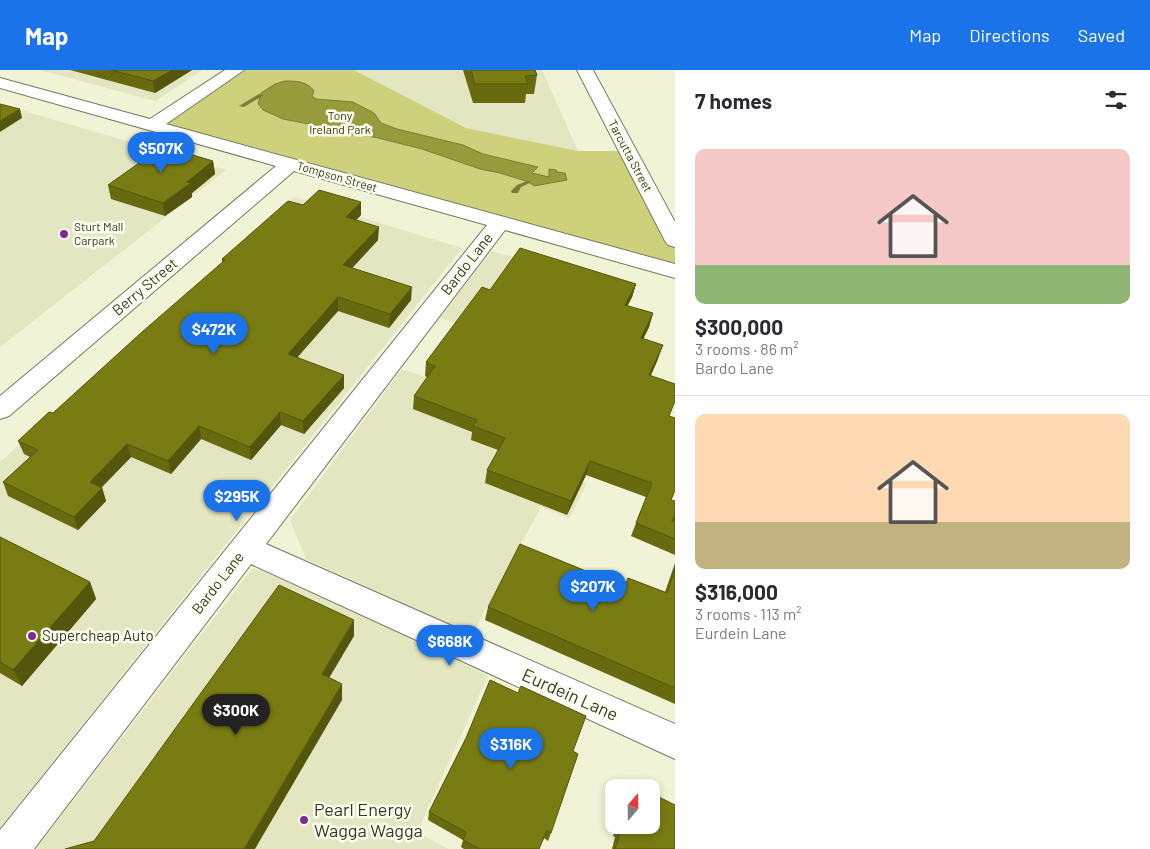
<!DOCTYPE html>
<meta charset="utf-8">
<style>
:root{--surface:#fff;--page:#f7f7f7;--text:#2b2b33;--muted:#7c7c81;--line:#e1e1e2;--accent:#1a73e8}
body{margin:0;font-family:Barlow,sans-serif;background:var(--page);color:var(--text);height:100vh;display:flex;flex-direction:column;font-size:19px;white-space:nowrap}
*{box-sizing:border-box;margin:0}
p{font-size:16px;color:var(--muted)}
.icon{flex:none;width:28px;height:28px;fill:none;stroke:currentColor;stroke-width:2;stroke-linecap:round;stroke-linejoin:round}
.map{position:relative;flex:1;overflow:hidden}
.panel{display:flex;flex-direction:column;background:var(--surface);width:475px}
.panel>*{flex:none}
.needle{width:32px;rotate:20deg}
.controls{position:absolute;left:605px;top:709px;display:grid;gap:10px}
.controls a{display:grid;place-items:center;width:55px;height:55px;border-radius:10px;background:var(--surface);box-shadow:0 2px 8px #0003;font-size:25px}
.price{position:absolute;translate:-50% -42px;padding:0 11px;border-radius:18px;background:var(--accent);color:#fff;font-size:16px;line-height:32px;filter:drop-shadow(0 1px 2px #0008)}
.price::after{content:'';position:absolute;left:50%;top:30px;width:15px;height:11px;margin-left:-8px;background:inherit;clip-path:polygon(0 0,100% 0,50% 100%)}
.price.current{background:#222;color:#fff}
ul{padding:0;list-style:none}
li{display:grid;align-content:center;gap:10px;height:265px;padding:0 20px}
li+li{border-top:1px solid var(--line)}
li span{display:grid;place-items:center;height:155px;border-radius:10px;color:#555}
li>.icon{margin-inline-start:auto}
span .icon{width:90px;height:90px;fill:#fffc;stroke-width:1}
li b{font-size:21px}
h2{display:flex;justify-content:space-between;align-items:center;height:60px;padding:0 20px;font-size:21px}
header{display:flex;align-items:center;gap:30px;box-sizing:border-box;height:70px;padding:0 25px;background:var(--accent);color:#fff}
header strong{font-size:24px}
nav{display:flex;gap:28px;margin-inline-start:auto;font-size:18px}
main{display:flex;flex:1;min-height:0}
.map>svg:first-child{display:block}
.built{fill:#e3e6c1}
.green{fill:#cdd17b}
.water{fill:#979b3c;stroke:#7a7d37}
.lines{fill:none;stroke-linecap:round;stroke-linejoin:round}
.stream{fill:#7a7d37;fill-rule:evenodd}
.minor-casing{stroke:#77795f;stroke-width:2}
.tertiary-casing{stroke:#77795f;stroke-width:2}
.minor{fill:#fff;fill-rule:evenodd}
.tertiary{fill:#fff;fill-rule:evenodd}
.wall{fill:#686a10}
.shaded-wall{fill:#55560d}
.building{fill:#797b13;stroke:#55560d}
.poi-dot{fill:#822794;stroke:#fdffed;stroke-width:2}
.labels{text-anchor:middle;stroke-width:5;stroke-linejoin:round;paint-order:stroke}
.far-park-label{font-size:12px;fill:#33350c;stroke:#fdffed}
.far-street-label{font-size:12px;fill:#36372c;stroke:#fdffed}
.far-poi-label{font-size:12px;fill:#36372c;stroke:#fdffed;text-anchor:start}
.street-label{font-size:15px;fill:#36372c;stroke:#fdffed}
.poi-label{font-size:15px;fill:#36372c;stroke:#fdffed;text-anchor:start}
.near-street-label{font-size:18px;fill:#36372c;stroke:#fdffed}
.near-poi-label{font-size:18px;fill:#36372c;stroke:#fdffed;text-anchor:start}
</style>
<header>
<strong>Map</strong>
<nav><a>Map</a><a>Directions</a><a>Saved</a></nav>
</header>
<main>
<div class="map">
<svg width="675" height="779" viewBox="0 0 675 779">
<rect width="100%" height="100%" fill="#f0f3d5"/>
<g class="built">
<polygon points="40,0 203,0 155,31"/>
<polygon points="354,0 542,0 578,81 466,58"/>
<polygon points="0,34 226,100 0,277"/>
<polygon points="294,127 462,178 0,758 0,392"/>
<polygon points="491,181 565,201 596,301 440,248"/>
<polygon points="402,299 581,361 561,402 587,413 570,448 541,437 472,564 306,489 290,450"/>
<polygon points="252,499 285,504 488,606 417,762 448,779 36,779"/>
</g>
<polygon class="green" points="236,0 354,0 466,58 578,81 626,81 675,176 675,201 153,55"/>
<path class="water" d="M285 11C295 11 307 11 314 21L312 26 316 29 353 32 374 43 381 53 397 59 463 75 483 84 538 97 532 103 549 107V99L556 100 557 102 565 103 567 110 534 116 529 112 500 103 480 99 422 79 374 67 345 64 330 58 283 49 263 40 258 34 261 23 275 14Z"/>
<g class="lines">
<g class="stream">
<polygon points="259,24 264,25 244,37 239,36"/>
<polygon points="527,111 532,112 521,117 518,123 512,123 511,121 517,115"/>
</g>
<defs>
<polygon id="minor" points="225,0 244,0 166,54 675,194 675,208 505,160 266,474 675,654 675,689 251,494 34,779 0,779 0,760 487,155 294,101 9,346 0,349 0,326 276,96 0,18 0,8 150,49"/>
<polygon id="tertiary" points="577,0 593,0 675,152 675,177 668,175 665,171"/>
</defs>
<use href="#minor" class="minor-casing"/>
<use href="#tertiary" class="tertiary-casing"/>
<use href="#minor" class="minor"/>
<use href="#tertiary" class="tertiary"/>
</g>
<g class="wall">
<polygon points="70,0 192,0 155,23"/>
<polygon points="463,0 535,0 537,5 534,24 526,24 525,33 473,33"/>
<polygon points="213,91 215,104 192,123 192,127 165,146 111,129 108,115"/>
<polygon points="303,135 361,145 356,150 378,170 352,198 411,230 389,258 338,241 297,287 344,318 304,364 281,355 251,390 201,369 171,404 131,387 102,417 106,431 78,460 8,426 3,412 30,387 24,384 18,371 53,343 222,193 222,189"/>
<polygon points="636,214 632,227 627,236 653,243 649,257 643,269 658,289 651,305 669,346 671,430 675,446 675,485 631,466 646,427 586,405 567,445 485,413 487,400 498,380 471,370 472,362 413,339 414,326 427,307 425,306 426,292 490,220"/>
<polygon points="0,467 90,512 96,529 22,616 0,603"/>
<polygon points="675,493 675,634 485,550 488,537 624,517 628,508 665,522"/>
<polygon points="466,668 573,681 551,763 548,771 544,768 539,779 464,779 461,777 463,770 428,750 429,742"/>
<polygon points="617,755 651,755 675,779 612,779 615,767 613,766"/>
</g>
<g class="shaded-wall">
<polygon points="172,0 192,0 155,23 153,11"/>
<polygon points="20,39 22,48 0,62 0,51"/>
<polygon points="213,91 215,104 192,123 192,127 165,146 163,133 187,112"/>
<polygon points="361,132 361,145 346,160 346,147"/>
<polygon points="379,157 378,170 343,208 343,195"/>
<polygon points="636,214 632,227 621,249 625,235"/>
<polygon points="412,217 411,230 389,258 390,244"/>
<polygon points="338,227 338,241 289,297 288,284"/>
<polygon points="653,243 649,257 637,282 641,268"/>
<polygon points="663,275 658,289 645,318 649,305"/>
<polygon points="344,305 344,318 304,364 303,351"/>
<polygon points="280,342 281,355 251,390 250,377"/>
<polygon points="199,356 201,369 171,404 168,391"/>
<polygon points="127,374 131,387 94,425 90,412"/>
<polygon points="590,391 586,405 567,445 571,431"/>
<polygon points="102,418 106,431 78,460 74,447"/>
<polygon points="90,512 96,529 22,616 13,600"/>
<polygon points="354,550 354,566 322,620 322,604"/>
<polygon points="342,614 342,630 255,779 244,779"/>
</g>
<g class="building">
<polygon points="111,0 172,0 153,11"/>
<polygon points="471,0 535,0 537,5 525,6 528,14 475,14"/>
<polygon points="0,34 20,39 0,51"/>
<polygon points="163,76 213,91 187,112 191,113 163,133 108,115"/>
<polygon points="319,120 361,132 346,147 379,157 343,195 412,217 390,244 338,227 288,284 344,305 303,351 280,342 250,377 199,356 168,391 127,374 90,412 102,418 74,447 3,412 38,380 18,371 49,342 53,343 142,262 225,190 222,189 288,131 303,135"/>
<polygon points="520,178 636,214 625,235 653,243 641,268 663,275 649,305 675,314 675,331 669,346 675,348 675,420 671,430 675,431 675,445 672,452 675,446 675,469 636,453 652,413 590,391 571,431 487,400 505,368 473,356 477,350 414,326 435,296 426,292 482,217 490,220"/>
<polygon points="0,467 90,512 13,600 0,592"/>
<polygon points="520,474 625,517 628,508 667,523 675,499 675,618 488,537"/>
<polygon points="279,515 354,550 322,604 342,614 244,779 65,779 94,771"/>
<polygon points="490,610 518,623 521,616 586,646 573,681 578,684 551,763 547,760 539,779 480,779 463,770 466,762 429,742 466,668"/>
<polygon points="633,714 640,718 632,718"/>
<polygon points="651,723 675,735 675,779 615,779 622,757 620,756 620,755 651,755"/>
</g>
<g class="poi-dot">
<circle cx="64" cy="164" r="5"/>
<circle cx="32" cy="566" r="5"/>
<circle cx="304" cy="750" r="5"/>
</g>
<g class="labels">
<g class="far-park-label">
<text x="340" y="50">Tony<tspan x="340" dy="14">Ireland Park</tspan></text>
</g>
<g class="far-street-label">
<text transform="translate(630 86) rotate(62)" y="4">Tarcutta Street</text>
<text transform="translate(337 107) rotate(16)" y="4">Tompson Street</text>
</g>
<g class="far-poi-label">
<text x="74" y="161">Sturt Mall<tspan x="74" dy="14">Carpark</tspan></text>
</g>
<g class="street-label">
<text transform="translate(467 194) rotate(-52)" y="5">Bardo Lane</text>
<text transform="translate(145 217) rotate(-40)" y="5">Berry Street</text>
<text transform="translate(218 513) rotate(-52)" y="5">Bardo Lane</text>
</g>
<g class="poi-label">
<text x="42" y="571">Supercheap Auto</text>
</g>
<g class="near-street-label">
<text transform="translate(570 625) rotate(24)" y="6">Eurdein Lane</text>
</g>
<g class="near-poi-label">
<text x="314" y="746">Pearl Energy<tspan x="314" dy="21">Wagga Wagga</tspan></text>
</g>
</g>
</svg>
<div class="controls">
<a><svg class="needle" viewBox="-14 -14 28 28"><path d="M0-13l5 13h-10z" fill="#e53935"/><path d="M0 13l5-13h-10z" fill="#7c7c81"/></svg></a>
</div>
<b class="price" style="left:161px;top:104px">$507K</b>
<b class="price" style="left:214px;top:285px">$472K</b>
<b class="price" style="left:237px;top:452px">$295K</b>
<b class="price" style="left:593px;top:542px">$207K</b>
<b class="price" style="left:450px;top:597px">$668K</b>
<b class="price current" style="left:236px;top:666px">$300K</b>
<b class="price" style="left:511px;top:700px">$316K</b>
</div>
<section class="panel">
<h2>7 homes<svg class="icon" aria-label="filters" viewBox="0 0 24 24"><path d="M4 7h16M4 17h16"/><circle cx="9" cy="7" r="2"/><circle cx="15" cy="17" r="2"/></svg></h2>
<ul>
<li><span style="background:linear-gradient(#f6c9c9 75%,#8fb573 0)"><svg class="icon" aria-label="home" viewBox="0 0 24 24"><path d="M3 11l9-7 9 7M6 9v11h12V9"/></svg></span><div><b>$300,000</b><p>3 rooms · 86 m²</p><p>Bardo Lane</p></div></li>
<li><span style="background:linear-gradient(#ffd9b3 70%,#c2b280 0)"><svg class="icon" aria-label="home" viewBox="0 0 24 24"><path d="M3 11l9-7 9 7M6 9v11h12V9"/></svg></span><div><b>$316,000</b><p>3 rooms · 113 m²</p><p>Eurdein Lane</p></div></li>
</ul>
</section>
</main>
